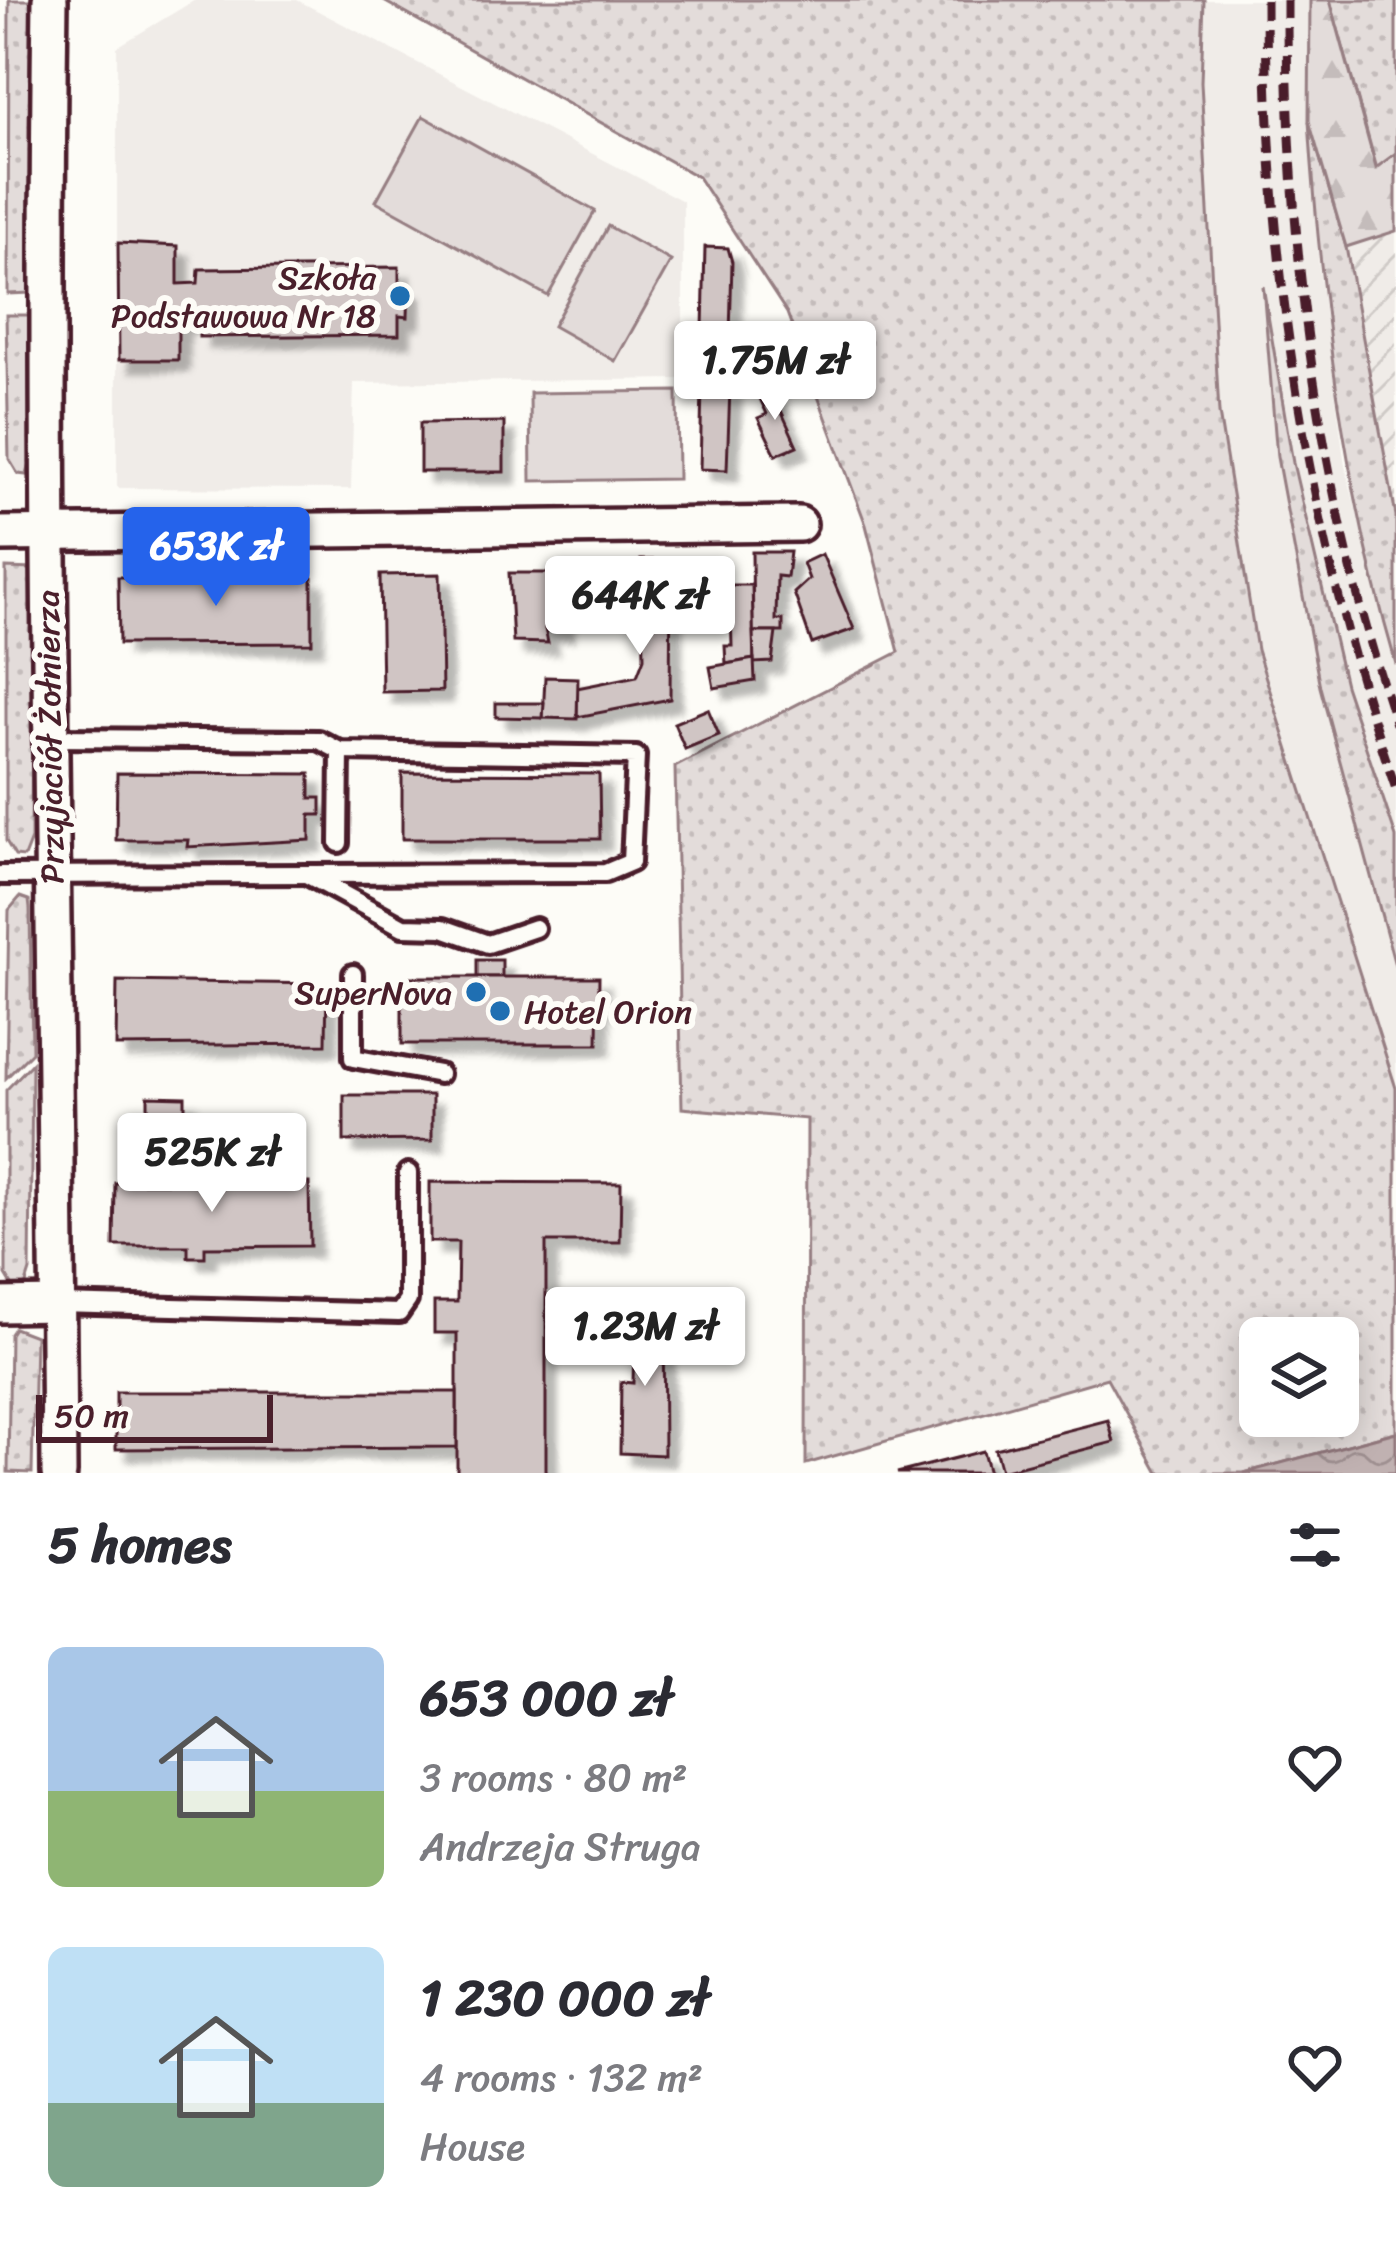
<!DOCTYPE html>
<meta charset="utf-8">
<style>
:root{--surface:#fff;--page:#f2f2f3;--text:#2b2b33;--muted:#7c7c81;--accent:#2563eb}
body{margin:0;font-family:Sriracha,sans-serif;background:var(--page);color:var(--text);height:100vh;display:flex;flex-direction:column;font-size:45px;white-space:nowrap}
*{box-sizing:border-box;margin:0}
p{font-size:39px;color:var(--muted)}
.icon{flex:none;width:66px;height:66px;fill:none;stroke:currentColor;stroke-width:2;stroke-linecap:round;stroke-linejoin:round}
.map{position:relative;height:1473px;overflow:hidden}
.drawer{display:flex;flex-direction:column;background:var(--surface);flex:1}
.drawer>*{flex:none}
.tools{position:absolute;left:1239px;top:1317px;display:grid;gap:24px}
.tools a{display:grid;place-items:center;width:120px;height:120px;border-radius:18px;background:var(--surface);box-shadow:0 6px 30px #0003;font-size:60px}
.scale{position:absolute;left:36px;bottom:30px;width:237px;box-sizing:border-box;padding-left:12px;border:6px solid #4a1f2b;border-top:0;font-size:33px;line-height:42px;white-space:nowrap;color:#4a1f2b;-webkit-text-stroke:9px #fdfcf7;paint-order:stroke}
.price{position:absolute;translate:-50% -102px;padding:0 27px;border-radius:12px;background:#fff;color:#222;font-size:39px;line-height:78px;filter:drop-shadow(0 3px 6px #0008)}
.price::after{content:'';position:absolute;left:50%;top:72px;width:36px;height:27px;margin-left:-18px;background:inherit;clip-path:polygon(0 0,100% 0,50% 100%)}
.price.on{background:var(--accent);color:#fff}
ul{padding:0;list-style:none}
li{display:flex;align-items:center;gap:36px;height:300px;padding:0 48px}
li span{display:grid;place-items:center;flex:none;width:336px;height:240px;border-radius:18px;color:#555}
li>.icon{margin-inline-start:auto}
span .icon{width:144px;height:144px;fill:#fffc;stroke-width:1}
li b{font-size:51px}
h2{display:flex;justify-content:space-between;align-items:center;height:144px;padding:0 48px;font-size:51px}
.map>svg:first-child{display:block}
.built{fill:#f0ece8}
.industrial{fill:url(#industrial-furrows)}
.grass{fill:url(#grass-dots);stroke:#967e82;stroke-width:3;fill-rule:evenodd}
.forest{fill:url(#forest-firs);stroke:#967e82;stroke-width:3}
.garden{fill:#e3dcda;stroke:#967e82;stroke-width:3}
.water{fill:url(#water-waves);stroke:#91777b;stroke-width:3}
.building{fill:#d0c5c4;stroke:#4a1f2b;stroke-width:3;filter:url(#shadow)}
.lines{fill:none;stroke-linecap:round;stroke-linejoin:round}
.lane-casing{stroke:#4a1f2b;stroke-width:26}
.street-casing{stroke:#4a1f2b;stroke-width:42}
.lane{stroke:#fdfcf7;stroke-width:16}
.street{stroke:#fdfcf7;stroke-width:33}
.rail{stroke:#4a1f2b;stroke-width:9;stroke-dasharray:18 9;stroke-linecap:butt}
.poi-dot{fill:#1f6fb2;stroke:#fdfcf7;stroke-width:4.5}
.labels{text-anchor:middle;stroke-width:12;stroke-linejoin:round;paint-order:stroke}
.poi-label{font-size:33px;fill:#4a1f2b;stroke:#fdfcf7;text-anchor:end}
.street-label{font-size:33px;fill:#4a1f2b;stroke:#fdfcf7}
</style>
<div class="map">
<svg width="1396" height="1473" viewBox="0 0 1396 1473">
<defs>
<pattern id="industrial-furrows" width="10" height="10" patternUnits="userSpaceOnUse" patternTransform="scale(3)"><rect width="10" height="10" fill="#f0ece8"/><path d="M-1 1l2-2M0 10L10 0M9 11l2-2" fill="none" stroke="#cfcac7"/></pattern>
<pattern id="grass-dots" width="8" height="8" patternUnits="userSpaceOnUse" patternTransform="scale(3)"><rect width="8" height="8" fill="#e3dcda"/><path d="M2 2h.1M6 6h.1" fill="none" stroke="#c4bcbb" stroke-width="1.8" stroke-linecap="round"/></pattern>
<pattern id="forest-firs" width="22" height="20" patternUnits="userSpaceOnUse" patternTransform="scale(3)"><rect width="22" height="20" fill="#e3dcda"/><path d="M5 1l3.5 6h-7zM16 11l3.5 6h-7z" fill="#c4bcbb"/></pattern>
<pattern id="water-waves" width="16" height="10" patternUnits="userSpaceOnUse" patternTransform="scale(3)"><rect width="16" height="10" fill="#c0b1b1"/><path d="M0 5q4-4 8 0t8 0" fill="none" stroke="#9e8f90"/></pattern>
<filter id="shadow"><feDropShadow dx="11" dy="11" stdDeviation="3" flood-color="#0004"/></filter>
</defs>
<rect width="100%" height="100%" fill="#fdfcf7"/>
<filter id="ink" filterUnits="userSpaceOnUse"><feTurbulence type="fractalNoise" baseFrequency=".00833" numOctaves="2"/><feDisplacementMap in="SourceGraphic" scale="24" xChannelSelector="R" yChannelSelector="G"/><feConvolveMatrix kernelMatrix="1 2 1 2 8 2 1 2 1" color-interpolation-filters="sRGB"/></filter>
<g filter="url(#ink)">
<g class="built">
<polygon points="195,0 297,0 683,201 683,379 354,383 351,489 117,488 117,47"/>
<polygon points="1204,0 1310,0 1309,121 1319,269 1345,466 1396,664 1396,837 1345,685 1293,463 1265,305 1320,687 1396,969 1396,1088 1257,650 1219,413 1201,82"/>
</g>
<polygon class="industrial" points="1396,231 1396,516 1346,247"/>
<g class="grass">
<polygon points="9,0 31,0 32,293 8,294"/>
<path d="M382 0H1204L1201 82 1219 413 1257 650 1396 1088V1432L1244 1473H1159L1107 1378 806 1464 807 1119 682 1108 675 767 899 652 866 525 787 313 698 177ZM1260 1338H1338V1416H1260Z"/>
<polygon points="1330,0 1396,0 1396,153 1377,169"/>
<path d="M1309 121 1346 247 1396 516V664C1344 485 1321 307 1309 121Z"/>
<polygon points="1263,286 1293,463 1345,685 1396,837 1396,969 1320,687 1277,457"/>
<polygon points="6,315 33,315 32,456 27,475 18,474 9,459"/>
<polygon points="6,568 33,569 31,839 24,857 15,856 6,841"/>
<polygon points="20,897 29,900 30,909 32,1052 6,1078 9,910"/>
<polygon points="32,1063 30,1271 24,1290 15,1290 6,1275 6,1090"/>
<polygon points="14,1328 35,1336 32,1473 8,1472 10,1334"/>
</g>
<polygon class="forest" points="1310,0 1330,0 1376,168 1396,153 1396,231 1346,247 1309,121"/>
<g class="garden">
<polygon points="423,116 595,211 548,296 376,201"/>
<polygon points="608,226 671,261 615,361 553,326"/>
<polygon points="677,391 678,479 531,481 530,393"/>
</g>
<polygon class="water" points="1396,1432 1396,1473 1244,1473"/>
<g class="building">
<polygon points="118,243 178,246 178,284 198,283 199,269 399,267 399,287 409,287 408,317 399,316 399,335 199,337 199,321 178,322 178,360 119,360"/>
<polygon points="705,247 728,248 732,262 729,371 702,370"/>
<polygon points="770,386 797,446 776,455 758,418 767,414 757,392"/>
<polygon points="702,388 730,388 727,470 700,469"/>
<polygon points="504,422 504,472 420,472 420,423"/>
<polygon points="752,552 790,552 787,577 777,576 776,620 783,620 783,632 753,632"/>
<polygon points="822,554 854,629 812,644 794,593 809,579 803,563"/>
<polygon points="641,560 671,560 671,573 642,573"/>
<polygon points="189,570 312,576 312,643 119,644 118,577 189,577"/>
<polygon points="509,573 562,573 563,629 545,629 548,643 513,642"/>
<polygon points="642,573 671,573 670,699 577,717 577,688 637,676 644,658"/>
<polygon points="440,574 442,691 382,692 380,575"/>
<polygon points="730,585 752,585 754,659 726,664 725,646 732,646"/>
<polygon points="753,632 776,632 772,662 754,663"/>
<polygon points="754,659 755,681 714,688 710,667"/>
<polygon points="545,677 578,678 577,719 543,718"/>
<polygon points="496,703 544,703 543,718 496,717"/>
<polygon points="708,709 719,735 685,749 674,723"/>
<polygon points="117,773 310,774 310,798 321,798 321,815 310,815 310,840 187,847 188,840 116,840"/>
<polygon points="402,773 599,774 600,839 402,839"/>
<rect x="477" y="960" width="25" height="17"/>
<polygon points="402,977 599,977 598,1044 402,1044"/>
<polygon points="117,981 327,984 326,1044 116,1046"/>
<polygon points="344,1095 432,1095 432,1140 344,1141"/>
<polygon points="148,1096 185,1097 185,1121 148,1120"/>
<polygon points="430,1182 621,1183 620,1242 546,1242 546,1473 457,1473 457,1333 434,1333 434,1302 457,1302 458,1242 430,1242"/>
<polygon points="115,1183 309,1183 310,1246 205,1247 205,1257 188,1257 188,1246 114,1246"/>
<polygon points="635,1309 663,1309 664,1455 620,1453 621,1382 633,1383"/>
<polygon points="116,1392 457,1392 457,1447 116,1449"/>
<polygon points="1108,1420 1114,1442 1001,1471 995,1449"/>
<polygon points="983,1451 989,1473 897,1473"/>
</g>
<g class="lines">
<defs>
<g id="lane">
<polyline points="339,843 340,751"/>
<polyline points="306,874 403,927 443,928 488,944 535,928"/>
<polyline points="0,875 605,873 631,862 636,756 340,751 319,740 54,738"/>
<polyline points="353,974 353,1058 439,1074"/>
<polyline points="58,1304 399,1313 408,1300 408,1173"/>
</g>
<g id="street">
<path d="M50 0C43 491 56 982 59 1473"/>
<polyline points="0,534 799,524"/>
<polyline points="0,1305 58,1304"/>
</g>
</defs>
<use href="#lane" class="lane-casing"/>
<use href="#street" class="street-casing"/>
<use href="#lane" class="lane"/>
<use href="#street" class="street"/>
<g class="rail">
<path d="M1266 0C1266 269 1308 535 1396 789"/>
<path d="M1287 0C1286 242 1318 493 1396 724"/>
</g>
</g>
</g>
<g class="poi-dot">
<circle cx="400" cy="296" r="12"/>
<circle cx="476" cy="992" r="12"/>
<circle cx="500" cy="1011" r="12"/>
</g>
<g class="labels">
<g class="poi-label">
<text x="376" y="289">Szkoła<tspan x="376" dy="38">Podstawowa Nr 18</tspan></text>
<text x="452" y="1004">SuperNova</text>
<text x="524" y="1023" text-anchor="start">Hotel Orion</text>
</g>
<g class="street-label">
<text transform="translate(49 737) rotate(-91)" y="12">Przyjaciół Żołnierza</text>
</g>
</g>
</svg>
<div class="tools">
<a><svg class="icon" aria-label="layers" viewBox="0 0 24 24"><path d="M12 4l9 5-9 5-9-5zM3 14l9 5 9-5"/></svg></a>
</div>
<div class="scale">50 m</div>
<b class="price" style="left:775px;top:423px">1.75M zł</b>
<b class="price on" style="left:216px;top:609px">653K zł</b>
<b class="price" style="left:640px;top:658px">644K zł</b>
<b class="price" style="left:212px;top:1215px">525K zł</b>
<b class="price" style="left:645px;top:1389px">1.23M zł</b>
</div>
<section class="drawer">
<h2>5 homes<svg class="icon" aria-label="filters" viewBox="0 0 24 24"><path d="M4 7h16M4 17h16"/><circle cx="9" cy="7" r="2"/><circle cx="15" cy="17" r="2"/></svg></h2>
<ul>
<li><span style="background:linear-gradient(#a9c7e8 60%,#8fb573 0)"><svg class="icon" aria-label="home" viewBox="0 0 24 24"><path d="M3 11l9-7 9 7M6 9v11h12V9"/></svg></span><div><b>653 000 zł</b><p>3 rooms · 80 m²</p><p>Andrzeja Struga</p></div><svg class="icon" aria-label="heart" viewBox="0 0 24 24"><path d="M12 20l-8-8c-3-5 5-10 8-4 3-6 11-1 8 4z"/></svg></li>
<li><span style="background:linear-gradient(#bfe0f5 65%,#7fa58c 0)"><svg class="icon" aria-label="home" viewBox="0 0 24 24"><path d="M3 11l9-7 9 7M6 9v11h12V9"/></svg></span><div><b>1 230 000 zł</b><p>4 rooms · 132 m²</p><p>House</p></div><svg class="icon" aria-label="heart" viewBox="0 0 24 24"><path d="M12 20l-8-8c-3-5 5-10 8-4 3-6 11-1 8 4z"/></svg></li>
</ul>
</section>
